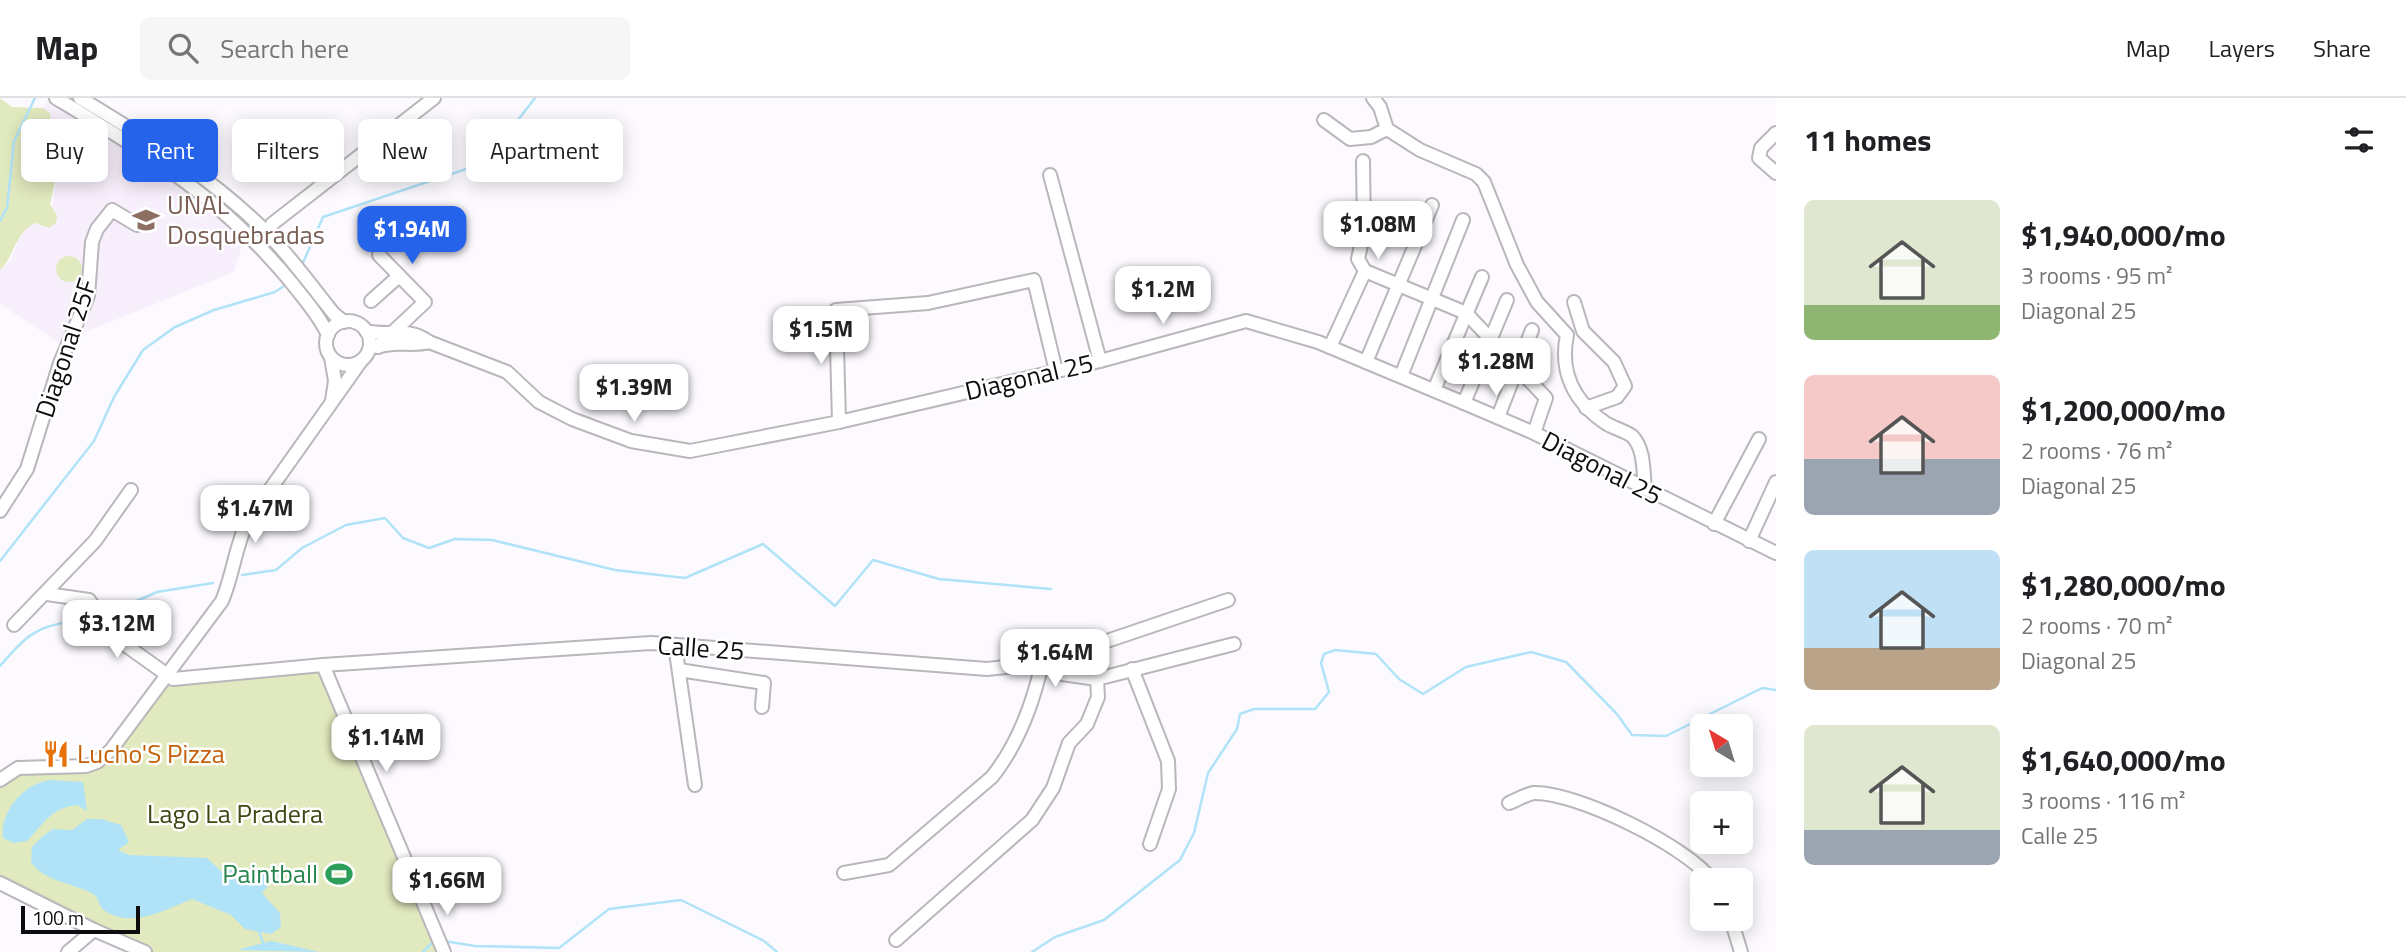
<!DOCTYPE html>
<meta charset="utf-8">
<style>
:root{--surface:#fff;--page:#f6f6f6;--text:#202124;--muted:#757577;--line:#e0e0e0;--accent:#2563eb}
body{margin:0;font-family:"Titillium Web",sans-serif;background:var(--page);color:var(--text);height:100vh;display:flex;flex-direction:column;font-size:26px;white-space:nowrap}
*{box-sizing:border-box;margin:0}
p{font-size:23px;color:var(--muted)}
.icon{flex:none;width:38px;height:38px;fill:none;stroke:currentColor;stroke-width:2;stroke-linecap:round;stroke-linejoin:round}
.map{position:relative;flex:1;overflow:hidden}
.panel{display:flex;flex-direction:column;background:var(--surface);width:630px}
.panel>*{flex:none}
.top-card{position:absolute;left:21px;top:21px;width:665px;height:63px;display:flex;gap:14px}
.needle{width:46px;rotate:322deg}
.buttons{position:absolute;left:1690px;top:616px;display:grid;gap:14px}
.buttons a{display:grid;place-items:center;width:63px;height:63px;border-radius:10px;background:var(--surface);box-shadow:0 4px 18px #0003;font-size:35px}
.scale{position:absolute;left:21px;bottom:18px;width:119px;box-sizing:border-box;padding-left:7px;border:4px solid #0d0c0e;border-top:0;font-size:19px;line-height:24px;white-space:nowrap;color:#0d0c0e;-webkit-text-stroke:5px #fff;paint-order:stroke}
.price{position:absolute;translate:-50% -60px;padding:0 16px;border-radius:14px;background:#fff;color:#222;font-size:23px;line-height:46px;filter:drop-shadow(0 2px 4px #0008)}
.price::after{content:'';position:absolute;left:50%;top:42px;width:21px;height:16px;margin-left:-10px;background:inherit;clip-path:polygon(0 0,100% 0,50% 100%)}
.price.active{background:var(--accent);color:#fff}
ul{padding:0;list-style:none}
li{display:flex;align-items:center;gap:21px;height:175px;padding:0 28px}
li span{display:grid;place-items:center;flex:none;width:196px;height:140px;border-radius:10px;color:#555}
li>.icon{margin-inline-start:auto}
span .icon{width:84px;height:84px;fill:#fffc;stroke-width:1}
li b{font-size:30px}
h2{display:flex;justify-content:space-between;align-items:center;height:84px;padding:0 28px;font-size:30px}
.tag{padding:0 24px;border-radius:10px;background:var(--surface);box-shadow:0 4px 18px #0003;font-size:24px;line-height:63px}
.tag.active{background:var(--accent);color:#fff}
header{display:flex;align-items:center;gap:42px;box-sizing:border-box;height:98px;padding:0 35px;background:var(--surface);border-bottom:2px solid var(--line)}
header strong{font-size:33px}
nav{display:flex;gap:38px;margin-inline-start:auto;font-size:24px}
.search{width:490px;height:63px;background:var(--page);display:flex;align-items:center;gap:18px;box-sizing:border-box;padding:0 24px;border-radius:10px;color:var(--muted);font-size:26px}
main{display:flex;flex:1;min-height:0}
.map>svg:first-child{display:block}
.built{fill:#f7effb}
.green{fill:#e1e9be}
.water{fill:#b0e3f7}
.lines{fill:none;stroke-linecap:round;stroke-linejoin:round}
.stream{stroke:#b0e3f7;stroke-width:2.5}
.minor-casing{stroke:#bab6bb;stroke-width:16}
.minor{stroke:#fff;stroke-width:12}
.labels{text-anchor:middle;stroke-width:5;stroke-linejoin:round;paint-order:stroke}
.education-label{font-size:26px;fill:#785e54;stroke:#fff;text-anchor:start}
.street-label{font-size:26px;fill:#0d0c0e;stroke:#fff}
.food-label{font-size:26px;fill:#c56008;stroke:#fff;text-anchor:start}
.park-label{font-size:26px;fill:#404613;stroke:#fff}
.leisure-label{font-size:26px;fill:#27864d;stroke:#fff;text-anchor:end}
</style>
<header>
<strong>Map</strong>
<div class="search"><svg class="icon" aria-label="search" viewBox="0 0 24 24"><circle cx="10" cy="10" r="6"/><path d="M15 15l6 6"/></svg>Search here</div>
<nav><a>Map</a><a>Layers</a><a>Share</a></nav>
</header>
<main>
<div class="map">
<svg width="1776" height="854" viewBox="0 0 1776 854">
<rect width="100%" height="100%" fill="#fdfaff"/>
<polygon class="built" points="49,0 56,0 247,132 234,174 78,237 69,233 61,246 0,206 0,172 10,163 22,133 34,125 49,130 57,74 66,57 59,43 53,39 50,15 43,10"/>
<g class="green">
<path d="M0 0 12 9 43 10 50 15 53 39 65 49 66 58 57 74 50 106 57 118 56 125 49 130 35 125C15 134 15 158 0 172Z"/>
<circle cx="69" cy="171" r="13"/>
<polygon points="323,567 444,854 145,854 0,785 0,682 8,675 97,664 165,578"/>
</g>
<g class="water">
<path d="M50 682 83 684 87 713 77 707C50 710 44 726 27 743L14 745 3 740C0 712 24 686 50 682Z"/>
<path d="M87 721H101L121 727 129 744 118 752 129 757 207 760 222 774 241 770 272 773 275 779 262 795 280 815 281 829 271 836 245 831 231 817 192 801C167 811 132 831 105 813 98 809 100 800 93 796 74 785 44 784 31 764L32 749 44 737 53 731 72 732Z"/>
<polygon points="271,843 319,854 237,852"/>
</g>
<g class="lines">
<g class="stream">
<polyline points="518,22 535,0"/>
<polyline points="0,123 7,110 14,43 35,0"/>
<polyline points="302,167 323,119 487,64 505,42"/>
<polyline points="0,463 94,343 114,299 143,252 175,229 214,212 275,194 287,186"/>
<polyline points="242,477 276,472 302,450 346,427 385,420 403,440 429,450 455,441 492,442 615,472 685,480 763,446 835,508 873,462 939,481 1051,491"/>
<polyline points="109,515 157,494 213,485"/>
<path d="M0 568C23 541 35 528 70 524"/>
<polyline points="258,831 263,844"/>
<polyline points="444,843 475,848 559,850 609,811 681,802 764,843 777,854"/>
<polyline points="423,854 433,844"/>
<polyline points="1032,854 1055,839 1104,822 1180,762 1194,735 1208,675 1237,631 1240,616 1254,611 1315,611 1329,594 1321,565 1324,556 1335,552 1376,556 1399,581 1423,596 1466,569 1531,554 1566,564 1617,616 1632,637 1666,638 1762,590 1776,592"/>
</g>
<defs>
<g id="minor">
<path d="M56 0C148 56 222 100 291 184 304 201 319 217 328 237"/>
<path d="M80 0C146 40 216 82 270 138 293 162 313 190 334 216L344 224"/>
<path d="M1373 0 1380 9 1387 31 1420 52 1476 76 1484 84 1517 167 1537 204 1567 237C1559 275 1575 305 1607 326 1614 330 1625 333 1632 338 1645 351 1643 374 1645 391"/>
<polyline points="1324,22 1350,41 1371,39 1387,31"/>
<polyline points="1776,35 1761,50 1759,60 1776,75"/>
<polyline points="1050,77 1100,263"/>
<polyline points="268,136 272,126 434,0"/>
<polyline points="1365,173 1466,215 1546,300 1534,335"/>
<polyline points="371,203 399,178"/>
<polyline points="1574,204 1583,233 1614,264 1625,288 1617,299 1586,310"/>
<circle cx="348" cy="245" r="22"/>
<path d="M366 233C390 239 408 228 429 244L507 274 539 304 572 321 631 343 690 353 839 324 1100 263 1246 223 1318 244 1464 305 1534 335 1776 455"/>
<polyline points="377,249 425,204 379,157"/>
<path d="M378 249C395 242 412 249 429 244"/>
<polyline points="1330,249 1365,173 1358,161 1364,133 1363,63"/>
<polyline points="331,259 335,283 332,303"/>
<polyline points="1366,264 1432,107"/>
<polyline points="1401,278 1463,122"/>
<polyline points="1434,292 1482,179"/>
<polyline points="1464,305 1507,202"/>
<polyline points="1498,319 1532,232"/>
<polyline points="839,324 836,212 928,205 1034,182 1056,273"/>
<polyline points="0,413 27,371 60,265 88,198 92,144 97,131 112,112 137,127"/>
<polyline points="1714,426 1759,341"/>
<polyline points="1749,443 1776,384"/>
<polyline points="47,496 89,502 117,541 173,581 323,567 651,545 987,571 1042,565 1228,502"/>
<polyline points="14,527 95,443 131,392"/>
<polyline points="675,547 695,687"/>
<polyline points="323,567 444,854"/>
<polyline points="1132,571 1168,663 1169,691 1150,746"/>
<polyline points="679,572 764,585 762,609"/>
<polyline points="1097,581 1234,546"/>
<path d="M0 682 18 670 86 668 97 664 111 652 222 503C233 477 235 450 247 424L361 263"/>
<path d="M1509 705C1517 702 1526 696 1534 695 1577 694 1686 748 1712 782"/>
<path d="M844 775 889 767 992 679C1018 646 1033 606 1042 565L1062 576 1097 581 1098 599 1087 626 1069 645 1053 690 1032 722 896 842"/>
<polyline points="0,785 94,832 145,854"/>
<polyline points="1731,821 1741,854"/>
<polyline points="68,854 94,832"/>
</g>
</defs>
<use href="#minor" class="minor-casing"/>
<use href="#minor" class="minor"/>
</g>
<defs>
<symbol id="university-bare" viewBox="-9 -9 18 18"><path d="M0-5L7-2L0 1L-7-2ZM-4 1L0 2.5L4 1V4Q0 6-4 4Z" fill="#8d6e63" stroke="#fff" stroke-width="2.5" paint-order="stroke"/></symbol>
<symbol id="restaurant-bare" viewBox="-9 -9 18 18"><path d="M-5-6h1v4h1v-4h1v4h1v-4h1v5L-1.5 .5V6h-2V.5L-5-1ZM5-6V6H3V1.5H1.5Q1.5-4 5-6Z" fill="#e8710a" stroke="#fff" stroke-width="2.5" paint-order="stroke"/></symbol>
<symbol id="stadium-bare" viewBox="-9 -9 18 18"><path d="M0-5a6.5 5 0 1 0 0 10a6.5 5 0 1 0 0-10ZM-3.5-1.8h7v3.6h-7Z" fill="#2e9e5b" stroke="#fff" stroke-width="2.5" paint-order="stroke"/></symbol>
</defs>
<g fill-rule="evenodd">
<use href="#university-bare" x="127" y="103" width="38" height="38"/>
<use href="#restaurant-bare" x="37" y="637" width="38" height="38"/>
<use href="#stadium-bare" x="320" y="757" width="38" height="38"/>
</g>
<g class="labels">
<g class="education-label">
<text x="167" y="116">UNAL<tspan x="167" dy="30">Dosquebradas</tspan></text>
</g>
<g class="street-label">
<text transform="translate(66 250) rotate(-72)" y="9">Diagonal 25F</text>
<text transform="translate(1029 279) rotate(-13)" y="9">Diagonal 25</text>
<text transform="translate(1602 370) rotate(27)" y="9">Diagonal 25</text>
<text transform="translate(701 550) rotate(4)" y="9">Calle 25</text>
</g>
<g class="food-label">
<text x="77" y="665">Lucho'S Pizza</text>
</g>
<g class="park-label">
<text x="235" y="725">Lago La Pradera</text>
</g>
<g class="leisure-label">
<text x="318" y="785">Paintball</text>
</g>
</g>
</svg>
<div class="buttons">
<a><svg class="needle" viewBox="-14 -14 28 28"><path d="M0-13l5 13h-10z" fill="#e53935"/><path d="M0 13l5-13h-10z" fill="#757577"/></svg></a>
<a>+</a>
<a>−</a>
</div>
<div class="scale">100 m</div>
<b class="price" style="left:1378px;top:163px">$1.08M</b>
<b class="price active" style="left:412px;top:168px">$1.94M</b>
<b class="price" style="left:1163px;top:228px">$1.2M</b>
<b class="price" style="left:821px;top:268px">$1.5M</b>
<b class="price" style="left:1496px;top:300px">$1.28M</b>
<b class="price" style="left:634px;top:326px">$1.39M</b>
<b class="price" style="left:255px;top:447px">$1.47M</b>
<b class="price" style="left:117px;top:562px">$3.12M</b>
<b class="price" style="left:1055px;top:591px">$1.64M</b>
<b class="price" style="left:386px;top:676px">$1.14M</b>
<b class="price" style="left:447px;top:819px">$1.66M</b>
<div class="top-card">
<a class="tag">Buy</a>
<a class="tag active">Rent</a>
<a class="tag">Filters</a>
<a class="tag">New</a>
<a class="tag">Apartment</a>
</div>
</div>
<section class="panel">
<h2>11 homes<svg class="icon" aria-label="filters" viewBox="0 0 24 24"><path d="M4 7h16M4 17h16"/><circle cx="9" cy="7" r="2"/><circle cx="15" cy="17" r="2"/></svg></h2>
<ul>
<li><span style="background:linear-gradient(#dfe7d0 75%,#8fb573 0)"><svg class="icon" aria-label="home" viewBox="0 0 24 24"><path d="M3 11l9-7 9 7M6 9v11h12V9"/></svg></span><div><b>$1,940,000/mo</b><p>3 rooms · 95 m²</p><p>Diagonal 25</p></div></li>
<li><span style="background:linear-gradient(#f6c9c9 60%,#9aa5b1 0)"><svg class="icon" aria-label="home" viewBox="0 0 24 24"><path d="M3 11l9-7 9 7M6 9v11h12V9"/></svg></span><div><b>$1,200,000/mo</b><p>2 rooms · 76 m²</p><p>Diagonal 25</p></div></li>
<li><span style="background:linear-gradient(#bfe0f5 70%,#b9a48a 0)"><svg class="icon" aria-label="home" viewBox="0 0 24 24"><path d="M3 11l9-7 9 7M6 9v11h12V9"/></svg></span><div><b>$1,280,000/mo</b><p>2 rooms · 70 m²</p><p>Diagonal 25</p></div></li>
<li><span style="background:linear-gradient(#dfe7d0 75%,#9aa5b1 0)"><svg class="icon" aria-label="home" viewBox="0 0 24 24"><path d="M3 11l9-7 9 7M6 9v11h12V9"/></svg></span><div><b>$1,640,000/mo</b><p>3 rooms · 116 m²</p><p>Calle 25</p></div></li>
</ul>
</section>
</main>
